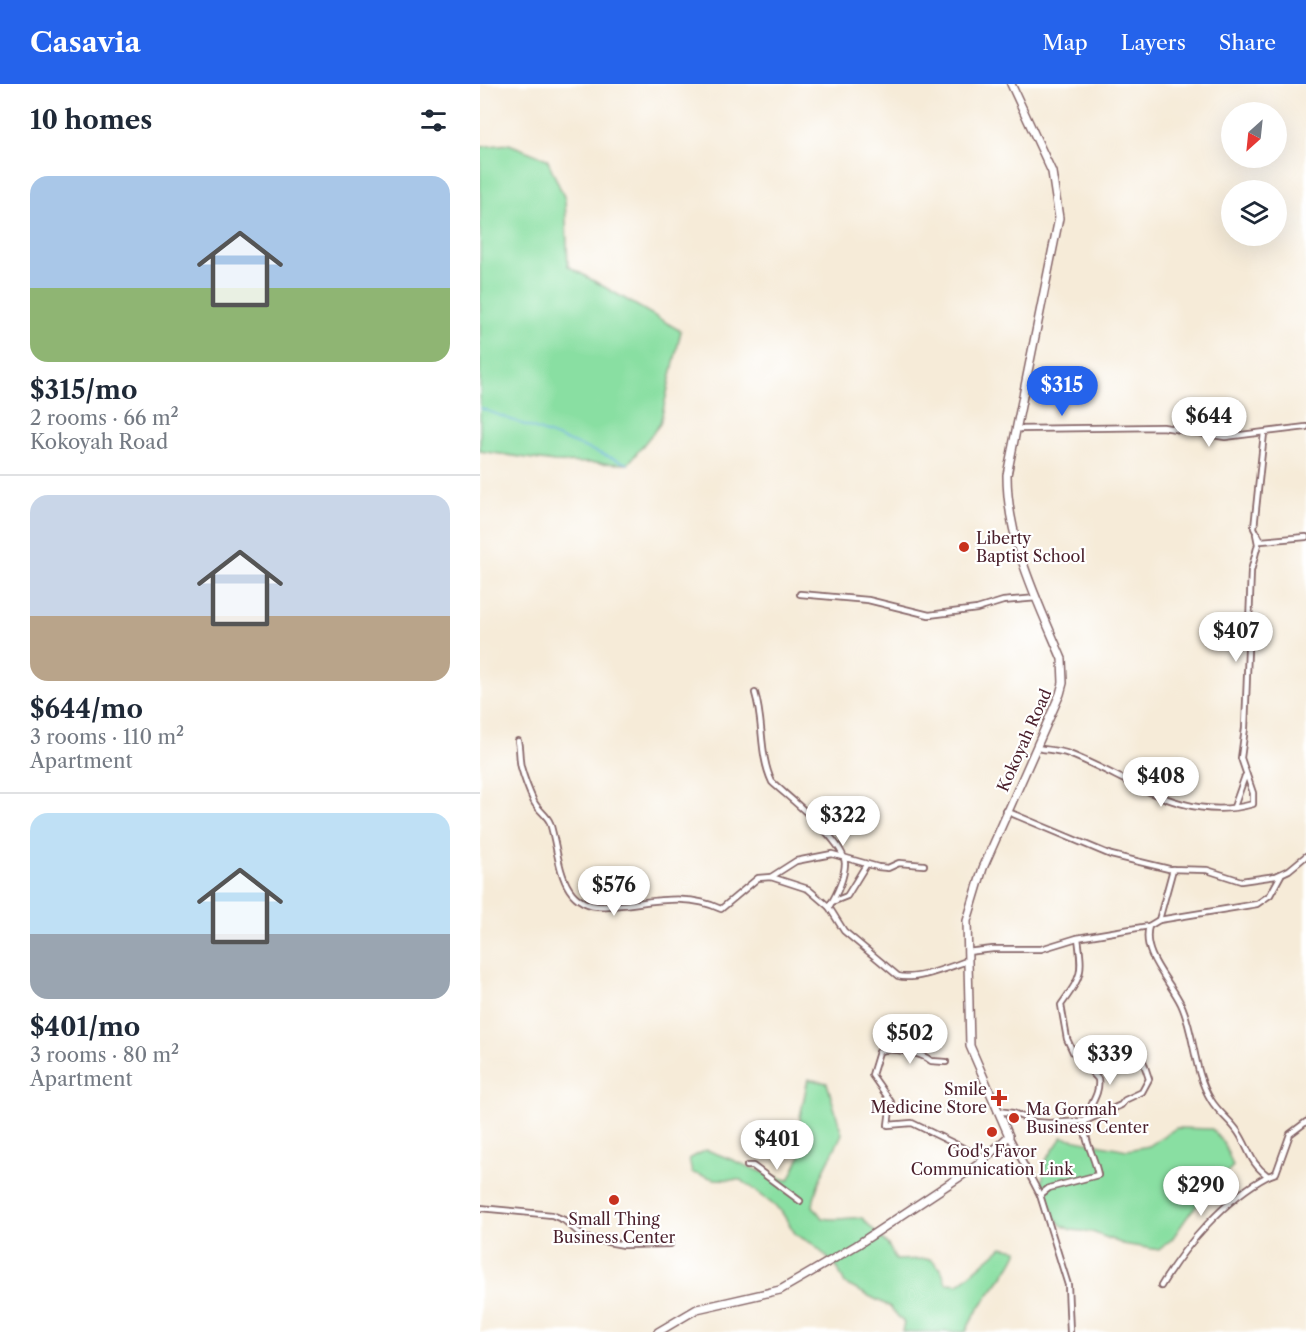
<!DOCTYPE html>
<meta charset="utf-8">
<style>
:root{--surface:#fff;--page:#f2f2f3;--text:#1f2937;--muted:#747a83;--line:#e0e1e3;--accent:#2563eb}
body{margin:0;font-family:"Libre Caslon Text",serif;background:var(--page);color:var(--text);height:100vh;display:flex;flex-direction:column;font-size:22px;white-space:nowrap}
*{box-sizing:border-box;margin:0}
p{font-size:20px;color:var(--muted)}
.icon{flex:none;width:33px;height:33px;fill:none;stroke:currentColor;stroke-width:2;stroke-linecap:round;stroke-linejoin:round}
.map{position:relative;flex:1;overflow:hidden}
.sheet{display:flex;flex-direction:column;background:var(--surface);width:480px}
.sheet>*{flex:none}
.needle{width:39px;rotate:207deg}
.tools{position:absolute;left:741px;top:18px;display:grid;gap:12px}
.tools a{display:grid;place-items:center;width:66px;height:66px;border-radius:50%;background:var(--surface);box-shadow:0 6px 24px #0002;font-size:30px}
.price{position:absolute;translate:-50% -51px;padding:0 14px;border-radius:21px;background:#fff;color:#222;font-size:20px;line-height:39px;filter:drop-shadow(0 2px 3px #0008)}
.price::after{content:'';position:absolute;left:50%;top:36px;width:18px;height:14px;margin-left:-9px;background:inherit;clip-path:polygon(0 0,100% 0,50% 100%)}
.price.on{background:var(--accent);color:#fff}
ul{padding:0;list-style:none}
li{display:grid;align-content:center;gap:12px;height:318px;padding:0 30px}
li+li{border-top:2px solid var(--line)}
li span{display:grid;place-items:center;height:186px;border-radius:18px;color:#555}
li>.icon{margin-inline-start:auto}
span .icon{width:108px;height:108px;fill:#fffc;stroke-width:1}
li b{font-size:26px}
h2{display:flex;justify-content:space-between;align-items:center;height:72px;padding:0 30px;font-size:26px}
header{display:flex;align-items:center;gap:36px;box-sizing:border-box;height:84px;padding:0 30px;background:var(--accent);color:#fff}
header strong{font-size:28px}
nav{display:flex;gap:33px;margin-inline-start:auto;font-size:21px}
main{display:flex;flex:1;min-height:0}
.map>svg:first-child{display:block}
.green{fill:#89dfa2;stroke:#6a7f66;stroke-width:1.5}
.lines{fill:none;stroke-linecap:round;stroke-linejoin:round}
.stream{stroke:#6baee0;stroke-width:1.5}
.street-casing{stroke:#866668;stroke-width:8}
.primary-casing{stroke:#866668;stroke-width:10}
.street{stroke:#fff;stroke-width:4.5}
.primary{stroke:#fff;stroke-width:7}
.poi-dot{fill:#c8321e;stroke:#fff;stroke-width:2}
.labels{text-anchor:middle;stroke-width:4.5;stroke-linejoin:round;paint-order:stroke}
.poi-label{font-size:16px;fill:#4a1f2b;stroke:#fff;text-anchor:start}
.street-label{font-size:16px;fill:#4a1f2b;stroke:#fff}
</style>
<header>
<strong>Casavia</strong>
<nav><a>Map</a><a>Layers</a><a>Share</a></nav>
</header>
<main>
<section class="sheet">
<h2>10 homes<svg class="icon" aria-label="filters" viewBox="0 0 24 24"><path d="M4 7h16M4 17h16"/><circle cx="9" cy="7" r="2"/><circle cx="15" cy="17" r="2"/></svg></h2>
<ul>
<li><span style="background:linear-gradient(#a9c7e8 60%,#8fb573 0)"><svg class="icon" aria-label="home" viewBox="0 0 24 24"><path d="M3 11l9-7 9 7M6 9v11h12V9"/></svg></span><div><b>$315/mo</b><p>2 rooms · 66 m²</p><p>Kokoyah Road</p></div></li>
<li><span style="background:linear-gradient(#c9d6e8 65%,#b9a48a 0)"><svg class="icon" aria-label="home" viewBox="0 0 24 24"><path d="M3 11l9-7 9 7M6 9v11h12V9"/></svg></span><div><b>$644/mo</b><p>3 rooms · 110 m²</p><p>Apartment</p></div></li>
<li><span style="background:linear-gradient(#bfe0f5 65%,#9aa5b1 0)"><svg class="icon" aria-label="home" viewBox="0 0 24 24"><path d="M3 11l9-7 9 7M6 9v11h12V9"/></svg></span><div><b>$401/mo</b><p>3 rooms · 80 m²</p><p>Apartment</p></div></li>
</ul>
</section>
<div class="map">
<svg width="826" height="1248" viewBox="0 0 826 1248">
<rect width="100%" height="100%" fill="#fff"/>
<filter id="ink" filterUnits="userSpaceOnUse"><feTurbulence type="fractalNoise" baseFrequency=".0167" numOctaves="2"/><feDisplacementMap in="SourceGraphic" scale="12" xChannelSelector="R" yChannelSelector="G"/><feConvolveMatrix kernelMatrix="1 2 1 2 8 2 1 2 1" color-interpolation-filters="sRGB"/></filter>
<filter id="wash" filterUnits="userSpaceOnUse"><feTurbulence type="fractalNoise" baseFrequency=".008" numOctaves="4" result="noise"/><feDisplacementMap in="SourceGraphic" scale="24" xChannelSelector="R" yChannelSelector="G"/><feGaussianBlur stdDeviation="1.35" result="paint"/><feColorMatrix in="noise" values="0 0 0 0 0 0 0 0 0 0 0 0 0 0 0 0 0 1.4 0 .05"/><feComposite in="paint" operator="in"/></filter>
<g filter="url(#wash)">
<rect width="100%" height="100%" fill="#f6ebd8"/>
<g class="green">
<polygon points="29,60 67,75 85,115 88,182 201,247 180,340 148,380 74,378 0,367 0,63"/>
<path d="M328 995 347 999 362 1050C351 1074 336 1096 333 1122L342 1134C356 1137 368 1133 382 1134L408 1161 416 1176 450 1175 461 1185 466 1199 479 1200 522 1163 538 1166C526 1196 498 1217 486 1248H422L424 1239 409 1222 365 1200 357 1183 333 1160 316 1151 301 1127 271 1103 261 1096 235 1095 212 1089 209 1075 226 1066C254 1075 280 1090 309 1096L320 1073V1033Z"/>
<polygon points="696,1044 732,1045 744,1059 753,1082 710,1129 692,1155 679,1166 643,1160 612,1148 591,1146 581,1141 575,1134 562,1098 566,1076 582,1053 647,1066 669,1062"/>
</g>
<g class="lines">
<polyline class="stream" points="0,324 148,380"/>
</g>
</g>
<g filter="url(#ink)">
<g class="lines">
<defs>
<g id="street">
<polyline points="537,345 683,343 745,353 826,343"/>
<polyline points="784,349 774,444 781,457 826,453"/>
<polyline points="320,510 388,516 449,531 497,525 523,517 557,514"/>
<path d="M275 609C284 638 279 671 292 698 309 714 365 757 365 780 364 796 357 810 349 823"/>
<path d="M38 657C40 666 39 675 41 683 44 694 49 707 54 718 58 726 68 732 70 739 81 773 77 826 128 822 166 820 205 807 241 825L278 794 291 793 328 805 349 823 364 847 418 892C436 897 469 883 487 877"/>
<path d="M557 664C567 666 579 666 589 670 649 693 703 740 773 720V709L761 674 765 644 771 487 778 460 776 450"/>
<polyline points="754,723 765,692"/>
<polyline points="526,727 631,771 689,785 727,786 761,797 796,792 809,786 826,772"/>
<path d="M693 785 679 836 669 842C661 870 689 895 701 920 715 950 713 987 731 1016 738 1028 750 1036 758 1048 770 1066 769 1078 788 1092L796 1089 810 1050 826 1038"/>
<polyline points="291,793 316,777 352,770 398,783 408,784 419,779 444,781"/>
<polyline points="352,818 367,812 386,781"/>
<polyline points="679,836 777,820 790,811 801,791"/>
<polyline points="487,868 513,865 561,865 597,854 669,842"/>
<path d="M466 978 451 977C443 969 409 962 399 968L392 991 411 1018 408 1041 432 1039 506 1075"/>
<polyline points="517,1027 533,1029 555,1038 569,1039 605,1037 641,1021 645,1016 662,1008 669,995 658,962"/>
<polyline points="529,1052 560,1111 588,1201 590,1248"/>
<polyline points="267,1082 273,1082 320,1117"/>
<path d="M560 1111 569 1104 618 1091C615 1073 604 1058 605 1040 606 1024 621 1012 618 995L593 968 587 955 581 921C602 891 603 891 598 854"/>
<polyline points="0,1124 72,1131 84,1136 105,1154 144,1161 190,1160"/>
<path d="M681 1202C705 1161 746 1114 788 1092"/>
</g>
<path id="primary" d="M178 1248 217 1225 300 1206 326 1191 377 1161 499 1080 529 1052 490 962 487 837 503 784 580 610 583 599 582 575C557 516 527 456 527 391L579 134 572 88 531 0"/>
</defs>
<use href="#street" class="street-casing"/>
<use href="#primary" class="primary-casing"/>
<use href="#street" class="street"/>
<use href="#primary" class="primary"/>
</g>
</g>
<g class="poi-dot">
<circle cx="484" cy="463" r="6"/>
<path d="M516 1005h6v6h6v6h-6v6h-6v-6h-6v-6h6z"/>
<circle cx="534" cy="1034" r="6"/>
<circle cx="512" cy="1048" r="6"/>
<circle cx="134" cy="1116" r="6"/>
</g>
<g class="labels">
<g class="poi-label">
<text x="496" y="460">Liberty<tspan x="496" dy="18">Baptist School</tspan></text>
<text x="507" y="1011" text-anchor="end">Smile<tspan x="507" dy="18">Medicine Store</tspan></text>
<text x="546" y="1031">Ma Gormah<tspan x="546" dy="18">Business Center</tspan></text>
<text x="512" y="1073" text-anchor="middle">God's Favor<tspan x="512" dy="18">Communication Link</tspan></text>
<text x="134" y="1141" text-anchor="middle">Small Thing<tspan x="134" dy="18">Business Center</tspan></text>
</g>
<g class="street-label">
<text transform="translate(544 656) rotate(-66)" y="6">Kokoyah Road</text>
</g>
</g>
</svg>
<div class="tools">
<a><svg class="needle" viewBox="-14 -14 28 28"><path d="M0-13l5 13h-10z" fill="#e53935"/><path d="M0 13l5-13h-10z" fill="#747a83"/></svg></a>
<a><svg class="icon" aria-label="layers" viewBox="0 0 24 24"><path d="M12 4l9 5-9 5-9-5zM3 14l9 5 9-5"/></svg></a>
</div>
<b class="price on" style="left:582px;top:333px">$315</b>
<b class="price" style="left:729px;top:364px">$644</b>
<b class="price" style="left:756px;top:579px">$407</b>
<b class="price" style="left:681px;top:724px">$408</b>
<b class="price" style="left:363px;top:763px">$322</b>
<b class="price" style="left:134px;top:833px">$576</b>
<b class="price" style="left:430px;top:981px">$502</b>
<b class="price" style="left:630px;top:1002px">$339</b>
<b class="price" style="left:297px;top:1087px">$401</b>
<b class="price" style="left:721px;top:1133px">$290</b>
</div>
</main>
